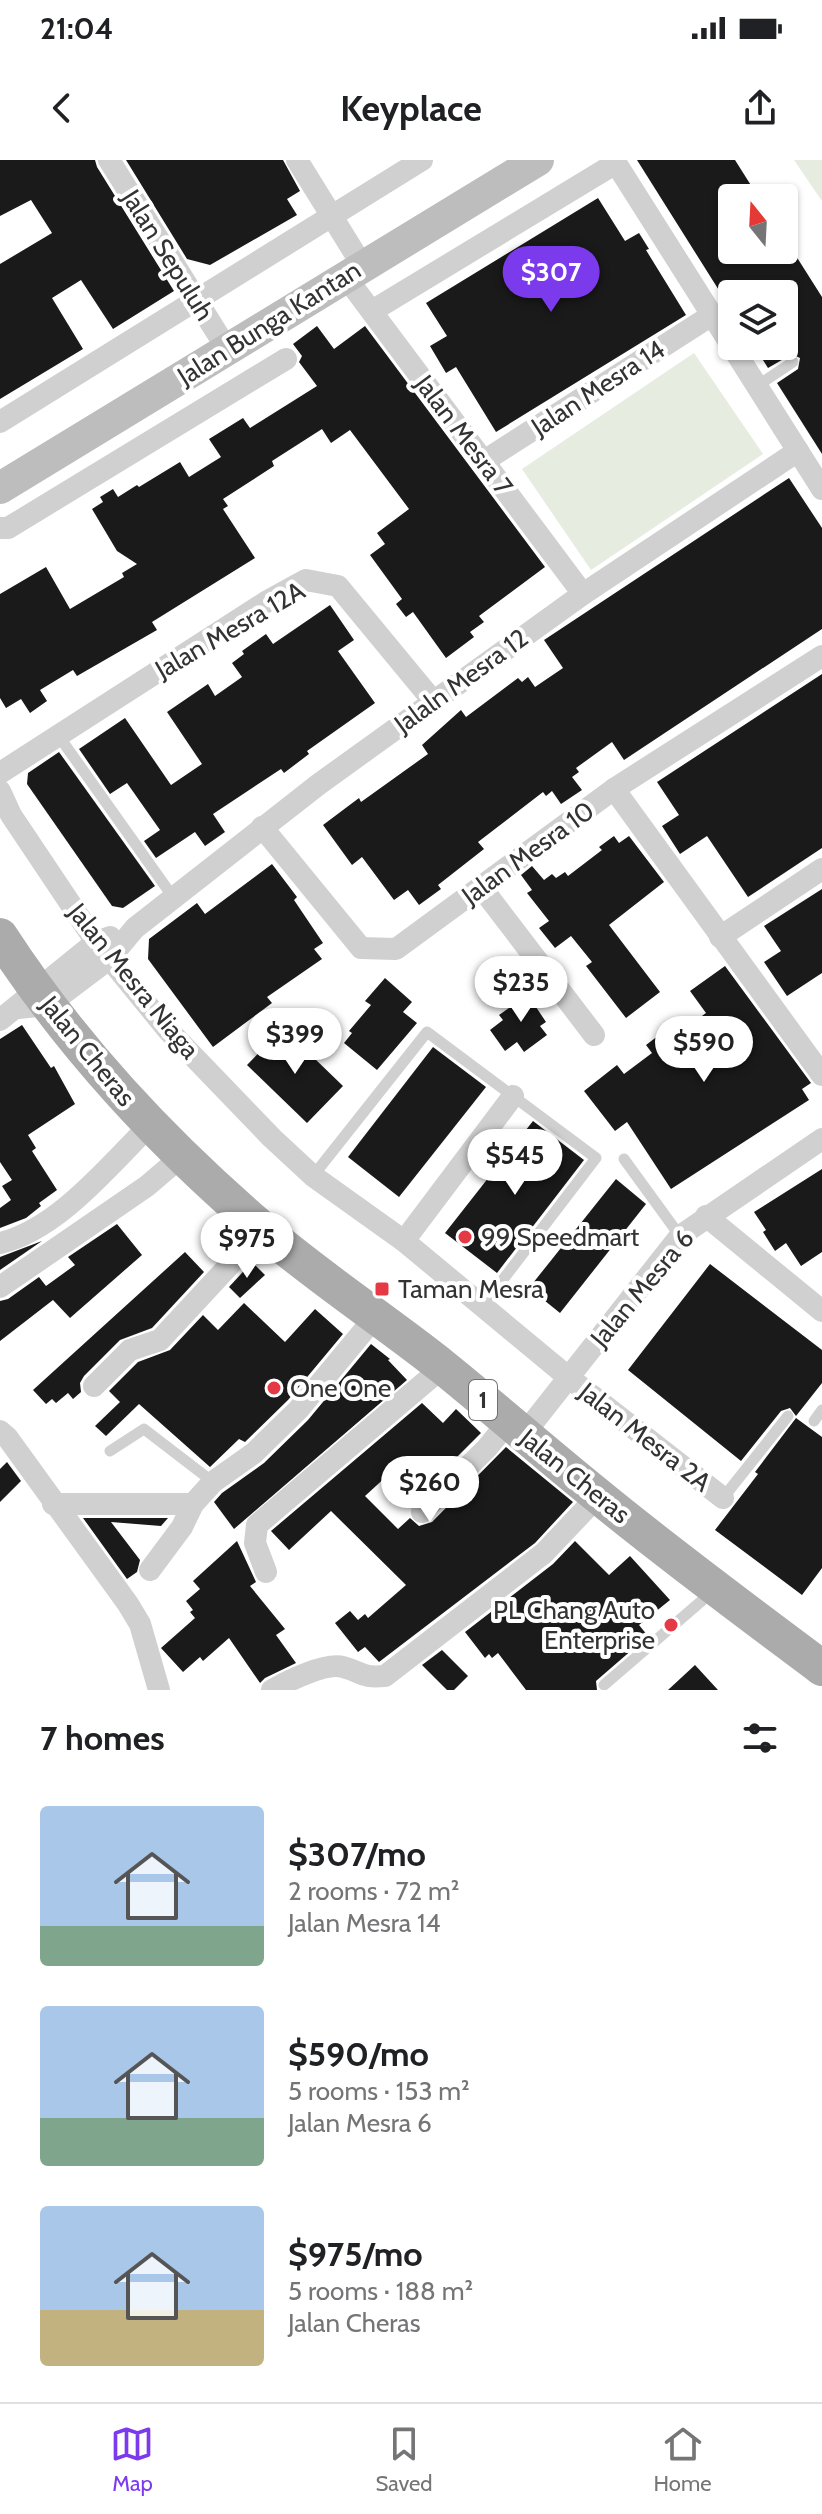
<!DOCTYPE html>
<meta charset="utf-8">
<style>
:root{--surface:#fff;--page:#f2f2f2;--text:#202124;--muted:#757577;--line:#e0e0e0;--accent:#7c3aed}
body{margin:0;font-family:Cabin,sans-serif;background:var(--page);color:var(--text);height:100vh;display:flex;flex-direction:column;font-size:30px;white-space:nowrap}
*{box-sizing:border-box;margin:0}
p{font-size:26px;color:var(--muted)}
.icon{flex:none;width:44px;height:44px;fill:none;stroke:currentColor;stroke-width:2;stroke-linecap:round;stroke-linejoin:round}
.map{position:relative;height:1530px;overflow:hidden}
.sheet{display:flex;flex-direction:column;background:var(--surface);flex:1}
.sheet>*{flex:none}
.needle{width:52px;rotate:342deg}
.fabs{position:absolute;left:718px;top:24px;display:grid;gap:16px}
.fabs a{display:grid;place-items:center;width:80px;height:80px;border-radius:8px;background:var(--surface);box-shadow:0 2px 6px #0004;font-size:40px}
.price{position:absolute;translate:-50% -68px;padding:0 18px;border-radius:28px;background:#fff;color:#222;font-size:26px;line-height:52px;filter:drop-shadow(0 2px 4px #0008)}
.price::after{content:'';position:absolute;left:50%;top:48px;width:24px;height:18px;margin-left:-12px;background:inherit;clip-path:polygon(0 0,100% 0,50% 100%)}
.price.current{background:var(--accent);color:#fff}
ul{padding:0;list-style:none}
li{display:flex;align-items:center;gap:24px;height:200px;padding:0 40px}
li span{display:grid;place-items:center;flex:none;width:224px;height:160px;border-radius:8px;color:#555}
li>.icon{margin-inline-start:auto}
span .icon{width:96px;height:96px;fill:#fffc;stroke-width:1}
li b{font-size:34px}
h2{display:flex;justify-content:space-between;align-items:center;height:96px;padding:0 40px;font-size:34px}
.status{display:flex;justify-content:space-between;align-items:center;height:56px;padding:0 40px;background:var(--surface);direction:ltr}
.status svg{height:22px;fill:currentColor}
header{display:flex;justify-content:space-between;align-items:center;height:104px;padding:0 40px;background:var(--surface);font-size:36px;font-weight:700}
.tabs{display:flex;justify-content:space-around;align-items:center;height:112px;border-top:2px solid var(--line);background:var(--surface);font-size:22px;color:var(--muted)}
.tabs a{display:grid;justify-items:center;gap:4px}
.tabs .current{color:var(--accent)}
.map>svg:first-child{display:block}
.green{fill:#e6ecdf}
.building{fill:#1a1a1a}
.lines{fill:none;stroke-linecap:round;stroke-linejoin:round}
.lane{stroke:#d0d0d0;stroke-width:11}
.street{stroke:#d0d0d0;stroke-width:22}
.secondary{stroke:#bdbdbd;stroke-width:32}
.primary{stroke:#ababab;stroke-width:36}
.poi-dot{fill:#e63946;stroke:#fff;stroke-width:3}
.labels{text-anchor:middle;stroke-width:8;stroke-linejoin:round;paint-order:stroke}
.shield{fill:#fff;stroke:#707070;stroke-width:2}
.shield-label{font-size:24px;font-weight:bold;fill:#333}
.street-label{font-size:26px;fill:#333;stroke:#fff}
.poi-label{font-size:26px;fill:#333;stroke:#fff;text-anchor:start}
</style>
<div class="status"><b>21:04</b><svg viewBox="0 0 49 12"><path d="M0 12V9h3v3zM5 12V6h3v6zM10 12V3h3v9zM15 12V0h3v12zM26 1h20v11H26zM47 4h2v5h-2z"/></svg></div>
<header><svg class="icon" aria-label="back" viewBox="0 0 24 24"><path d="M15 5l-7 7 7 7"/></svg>Keyplace<svg class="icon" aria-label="share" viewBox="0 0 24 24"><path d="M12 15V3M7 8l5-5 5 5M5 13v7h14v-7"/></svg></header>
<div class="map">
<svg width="822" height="1530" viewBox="0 0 822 1530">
<rect width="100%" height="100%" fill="#fff"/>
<g class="green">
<polygon points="794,0 822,0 822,41"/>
<polygon points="694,193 763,294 591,410 522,309"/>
</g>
<g class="building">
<polygon points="0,0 95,0 97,7 174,131 113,169 81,120 52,138 83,189 0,239 0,104 52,73 31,40 0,56"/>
<polygon points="126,0 283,0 300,31 287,39 297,55 210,105 187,99"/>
<polygon points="637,0 735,0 759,38 732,38 732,90 784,90 784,77 822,137 822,294 777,223 798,209 800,198 792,194 768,208 754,186 784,186 784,134 732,134 732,151"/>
<polygon points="598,38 625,81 639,73 649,89 646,90 686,155 496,272 456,207 446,213 430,186 447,176 426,143"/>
<polygon points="317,166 334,189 365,166 545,407 479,456 484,462 470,472 474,477 446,498 413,452 406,457 396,444 402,439 370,395 385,384 377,373 409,349 350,270 331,283 322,269 272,301 274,306 223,339 228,346 223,349 255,398 152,462 157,470 77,516 73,510 40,530 47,541 30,553 21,539 6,548 0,538 0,434 46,407 70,449 124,417 122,413 137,404 117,391 92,349 103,342 100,337 113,329 118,337 137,325 139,327 180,302 189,317 221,297 209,279 243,258 250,268 317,226 299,202 302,196 293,184"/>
<polygon points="789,318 822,368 822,469 624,600 612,582 576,608 579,612 572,617 582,630 561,644 552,631 546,636 543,632 478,682 484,689 438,725 441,729 419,745 408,730 394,740 362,697 352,705 323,665 359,638 361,642 428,594 422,585 461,550 466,557 518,518 522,522 528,517 535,527 563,508 544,480"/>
<polygon points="330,445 354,480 338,491 375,543 307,591 309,594 284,613 281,609 213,654 225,672 205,686 195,672 156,698 144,681 160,670 127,623 110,634 79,589 125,558 171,625 202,604 167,552 208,524 215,536 242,517 232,503 244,494 242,491 266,474 273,484"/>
<polygon points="822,514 822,688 748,737 707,676 680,694 662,666 679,655 657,622"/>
<polygon points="59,592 155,726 123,748 112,746 27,624 28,613"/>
<polygon points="614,676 619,683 629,676 664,722 609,765 660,832 626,858 586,806 592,802 571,776 555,788 539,768 549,761 527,733 532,730 521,715 532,706 544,720 552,714 556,718 565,712 568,716 602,690 599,687"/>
<polygon points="272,704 297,737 294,740 323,783 314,789 322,799 267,837 272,843 213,887 148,799 149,779 197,743 205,754"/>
<polygon points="822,729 822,813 787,836 764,802 781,791 764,766"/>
<polygon points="725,806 811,923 802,929 809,940 671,1029 627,962 615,971 584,931 617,905 624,914 652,893 646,885 671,866 677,874 706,853 690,831"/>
<polygon points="385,818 412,842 403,852 417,863 377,910 344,883 352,873 349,871 371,845 365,841"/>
<polygon points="536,829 544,841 536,847 546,862 540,866 547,875 524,892 517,882 505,891 490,870 503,860 499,855"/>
<polygon points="22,865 51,908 54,906 75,944 28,975 36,988 32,991 57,1030 39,1043 41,1046 26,1058 0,1068 0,1048 11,1040 2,1026 12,1020 0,1002 0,879"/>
<polygon points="283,868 343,926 307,963 247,905"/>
<polygon points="433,887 486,927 399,1037 348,997"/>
<polygon points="533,961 584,1000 497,1113 445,1073"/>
<polygon points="822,1009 822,1092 801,1106 786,1083 775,1091 763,1072 766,1070 754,1052"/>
<polygon points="616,1019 646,1044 560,1153 529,1128"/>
<polygon points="117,1064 142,1095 70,1158 53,1140 0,1181 0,1141 8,1139 39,1117 46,1126 75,1105 68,1097"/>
<polygon points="42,1081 0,1110 0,1097"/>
<polygon points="185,1092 204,1112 152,1168 120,1180 84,1216 80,1223 81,1232 73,1239 68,1233 56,1243 52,1239 46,1244 33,1230"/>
<polygon points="252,1102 265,1115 240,1138 229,1127"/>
<polygon points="710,1104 822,1190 822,1223 796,1256 790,1248 781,1251 741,1301 628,1210"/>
<polygon points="244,1143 285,1182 315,1149 343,1174 288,1240 245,1282 239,1279 210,1307 139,1244 106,1276 95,1266 120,1242 109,1231 138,1202 170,1190 203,1155 218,1170"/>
<polygon points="371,1184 390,1199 388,1200 407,1220 234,1369 214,1342 222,1333 264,1303 308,1260"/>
<polygon points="422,1243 443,1263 456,1249 481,1273 414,1340 388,1315 365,1336 398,1369 410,1358 419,1366 432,1362 506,1287 573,1342 535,1383 379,1502 365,1487 358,1492 335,1463 350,1451 358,1460 365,1454 368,1458 406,1425 331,1351 289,1390 271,1371"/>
<polygon points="796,1258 822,1277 822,1408 802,1435 715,1370 758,1314 755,1312"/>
<polygon points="7,1302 21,1321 0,1342 0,1309"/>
<polygon points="83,1358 168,1358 161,1366 111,1362 140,1400 137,1412 127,1419"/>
<polygon points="237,1381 256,1422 250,1426 285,1469 276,1475 296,1503 265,1518 260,1523 229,1478 203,1501 200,1497 183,1512 161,1488 195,1458 190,1452 193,1450 186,1441 200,1429 193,1421"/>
<polygon points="575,1381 609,1415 630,1396 670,1440 639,1465 648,1476 596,1521 597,1530 526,1530 498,1493 492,1498 489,1494 485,1498 465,1472 553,1404"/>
<polygon points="442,1490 468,1516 454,1530 447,1530 422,1505"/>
<polygon points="695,1505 718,1530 668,1530"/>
</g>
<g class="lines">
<g class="lane">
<polyline points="757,226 793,202"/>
<polyline points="58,575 173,737"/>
<polyline points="624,999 680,1076"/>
<polyline points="313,1016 427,872 596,998 482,1147"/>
<polyline points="814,1261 822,1250"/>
<polyline points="110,1291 144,1269 213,1322"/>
<polyline points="723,1338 788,1256"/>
<polyline points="604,1525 712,1432"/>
</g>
<g class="street">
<polyline points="109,0 227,189"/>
<polyline points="297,0 362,105"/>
<polyline points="614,0 822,329"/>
<polyline points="345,116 583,434"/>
<polyline points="372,151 616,3"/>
<polyline points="0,262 422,0"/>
<polyline points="484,301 712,155"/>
<polyline points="0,368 8,368 286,199"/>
<polyline points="0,613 266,442 306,420 338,426 433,541"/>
<polyline points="614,629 822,915"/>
<polyline points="0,631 11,655 96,782 167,869 272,978 313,1016 404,1081 568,1217 723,1338"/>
<polyline points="262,667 361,788 396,789 614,629 822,496"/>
<polyline points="481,727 594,875"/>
<polyline points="720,777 822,709"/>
<polyline points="18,848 48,845 109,799 135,768 319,624 583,434 798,291"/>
<polyline points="0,860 96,782 110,777"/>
<polyline points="706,1056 822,1151"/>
<polyline points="404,1081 513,936"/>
<path d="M0 1083C57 1070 109 1006 149 966"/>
<polyline points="0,1127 147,1026 182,996"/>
<polyline points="94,1226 130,1190 160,1180 263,1069"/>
<polyline points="0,1271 7,1277 128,1444 140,1464 159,1530"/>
<polyline points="524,1274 680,1076 822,979"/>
<polyline points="53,1344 193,1344"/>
<polyline points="422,1352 487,1288 509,1261"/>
<polyline points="150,1410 182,1367 193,1344 213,1322 254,1293 298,1250 376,1156"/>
<polyline points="266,1412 255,1383 257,1365 443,1207"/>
<path d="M272 1530C288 1521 326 1502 343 1507 365 1513 360 1518 385 1516L544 1393 598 1336"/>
</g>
<polyline class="secondary" points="0,328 538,0"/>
<path class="primary" d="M0 776C73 888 160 981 261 1068 319 1118 384 1160 443 1207 495 1249 545 1293 597 1335 670 1395 746 1451 822 1508"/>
</g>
<g class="poi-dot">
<circle cx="465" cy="1077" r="8"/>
<rect x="374" y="1121" width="16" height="16" rx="4"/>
<circle cx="274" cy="1228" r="8"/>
<circle cx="671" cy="1465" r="8"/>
</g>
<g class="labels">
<rect class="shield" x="469" y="1220" width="28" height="40" rx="6"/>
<g class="shield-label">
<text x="483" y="1248">1</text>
</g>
<g class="street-label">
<text transform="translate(168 95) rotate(58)" y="9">Jalan Sepuluh</text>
<text transform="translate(269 163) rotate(-32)" y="9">Jalan Bunga Kantan</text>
<text transform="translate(598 228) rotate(-33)" y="9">Jalan Mesra 14</text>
<text transform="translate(464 275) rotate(53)" y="9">Jalan Mesra 7</text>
<text transform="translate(230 470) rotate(-30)" y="9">Jalan Mesra 12A</text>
<text transform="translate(461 521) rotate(-36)" y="9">Jalaln Mesra 12</text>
<text transform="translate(528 693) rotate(-36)" y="9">Jalan Mesra 10</text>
<text transform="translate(134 821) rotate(51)" y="9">Jalan Mesra Niaga</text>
<text transform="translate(88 891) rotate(51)" y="9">Jalan Cheras</text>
<text transform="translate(642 1128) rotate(-50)" y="9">Jalan Mesra 6</text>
<text transform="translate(645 1277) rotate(38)" y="9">Jalan Mesra 2A</text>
<text transform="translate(575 1316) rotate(39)" y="9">Jalan Cheras</text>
</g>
<g class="poi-label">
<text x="481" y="1086">99 Speedmart</text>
<text x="398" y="1138">Taman Mesra</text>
<text x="290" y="1237">One One</text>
<text x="655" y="1459" text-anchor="end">PL Chang Auto<tspan x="655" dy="30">Enterprise</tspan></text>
</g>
</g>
</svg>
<div class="fabs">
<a><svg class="needle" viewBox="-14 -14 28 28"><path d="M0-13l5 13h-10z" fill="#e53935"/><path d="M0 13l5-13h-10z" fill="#757577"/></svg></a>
<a><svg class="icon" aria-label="layers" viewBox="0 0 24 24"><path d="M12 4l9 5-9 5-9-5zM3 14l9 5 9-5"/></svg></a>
</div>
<b class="price current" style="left:551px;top:154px">$307</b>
<b class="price" style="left:521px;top:864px">$235</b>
<b class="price" style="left:295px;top:916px">$399</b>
<b class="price" style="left:704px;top:924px">$590</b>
<b class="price" style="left:515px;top:1037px">$545</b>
<b class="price" style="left:247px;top:1120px">$975</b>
<b class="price" style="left:430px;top:1364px">$260</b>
</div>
<section class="sheet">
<h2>7 homes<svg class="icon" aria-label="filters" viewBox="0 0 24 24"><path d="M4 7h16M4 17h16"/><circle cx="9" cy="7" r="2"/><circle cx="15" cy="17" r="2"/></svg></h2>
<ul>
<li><span style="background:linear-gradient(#a9c7e8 75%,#7fa58c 0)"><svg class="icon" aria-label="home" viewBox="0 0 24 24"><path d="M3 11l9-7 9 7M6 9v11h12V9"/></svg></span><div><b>$307/mo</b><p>2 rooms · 72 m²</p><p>Jalan Mesra 14</p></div></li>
<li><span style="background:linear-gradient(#a9c7e8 70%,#7fa58c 0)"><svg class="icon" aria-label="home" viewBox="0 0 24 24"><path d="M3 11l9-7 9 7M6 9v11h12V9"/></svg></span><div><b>$590/mo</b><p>5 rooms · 153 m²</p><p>Jalan Mesra 6</p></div></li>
<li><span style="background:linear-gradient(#a9c7e8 65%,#c2b280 0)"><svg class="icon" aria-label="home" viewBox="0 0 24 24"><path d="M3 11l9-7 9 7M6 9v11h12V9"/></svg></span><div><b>$975/mo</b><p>5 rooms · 188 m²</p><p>Jalan Cheras</p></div></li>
</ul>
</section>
<nav class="tabs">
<a class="current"><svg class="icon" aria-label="map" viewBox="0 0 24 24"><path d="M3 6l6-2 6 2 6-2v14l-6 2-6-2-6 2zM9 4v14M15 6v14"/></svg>Map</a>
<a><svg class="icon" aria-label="saved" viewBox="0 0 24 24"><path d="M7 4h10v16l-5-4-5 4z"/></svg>Saved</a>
<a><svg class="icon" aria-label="home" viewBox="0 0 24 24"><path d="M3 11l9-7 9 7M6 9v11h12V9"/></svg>Home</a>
</nav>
